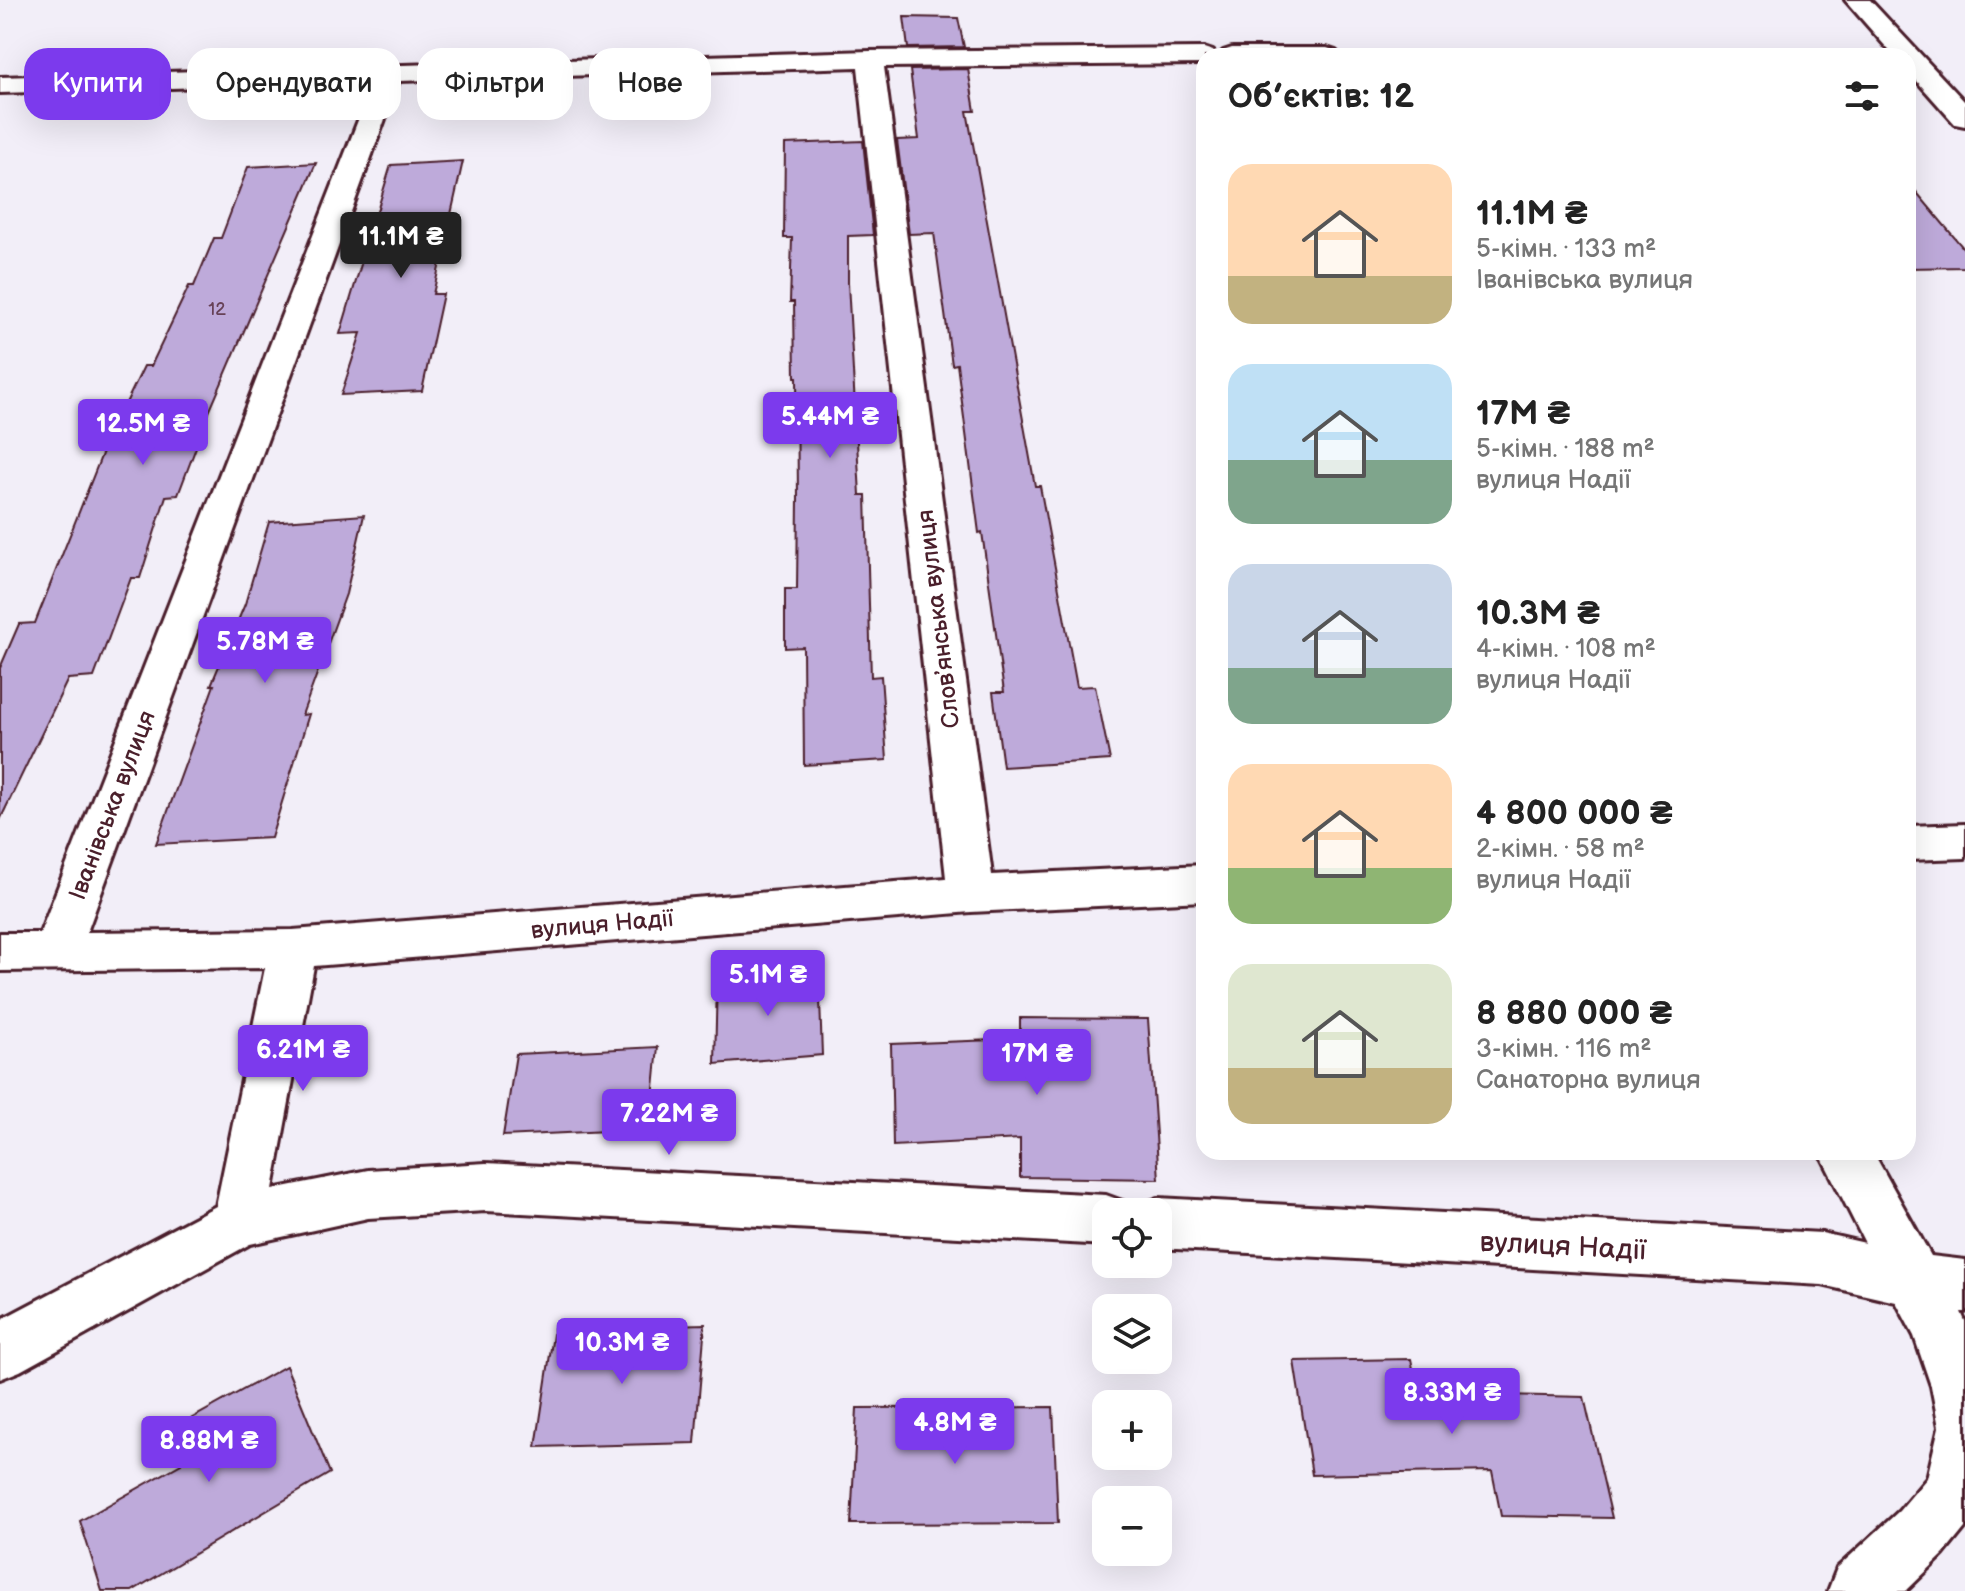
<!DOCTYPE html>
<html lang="uk">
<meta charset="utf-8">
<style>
:root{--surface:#fff;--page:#f6f6f6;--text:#222;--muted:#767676;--accent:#7c3aed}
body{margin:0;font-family:"Balsamiq Sans",sans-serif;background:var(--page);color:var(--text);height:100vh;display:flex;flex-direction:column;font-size:30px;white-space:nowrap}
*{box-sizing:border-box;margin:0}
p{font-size:26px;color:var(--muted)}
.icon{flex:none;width:44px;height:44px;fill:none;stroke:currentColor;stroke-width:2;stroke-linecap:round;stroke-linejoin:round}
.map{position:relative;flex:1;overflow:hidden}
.side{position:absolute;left:1196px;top:48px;width:720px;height:1112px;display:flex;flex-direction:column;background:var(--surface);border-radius:24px;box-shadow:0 8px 32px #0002}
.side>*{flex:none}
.top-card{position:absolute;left:24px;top:48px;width:760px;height:72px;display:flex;gap:16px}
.buttons{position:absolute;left:1092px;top:1198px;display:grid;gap:16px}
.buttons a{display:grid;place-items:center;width:80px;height:80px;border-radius:16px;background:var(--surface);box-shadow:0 8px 32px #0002;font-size:40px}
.price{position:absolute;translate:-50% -68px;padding:0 18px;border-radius:8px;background:var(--accent);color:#fff;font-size:26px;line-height:52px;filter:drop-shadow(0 2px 4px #0008)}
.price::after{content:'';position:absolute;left:50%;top:48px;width:24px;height:18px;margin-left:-12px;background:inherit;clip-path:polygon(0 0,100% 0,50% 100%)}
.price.active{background:#222;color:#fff}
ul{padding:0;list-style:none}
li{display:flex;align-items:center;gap:24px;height:200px;padding:0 32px}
li span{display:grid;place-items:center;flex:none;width:224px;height:160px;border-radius:24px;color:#555}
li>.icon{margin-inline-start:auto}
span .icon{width:96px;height:96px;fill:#fffc;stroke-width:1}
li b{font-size:34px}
h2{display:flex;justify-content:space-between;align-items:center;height:96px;padding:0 32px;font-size:34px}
.tag{padding:0 28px;border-radius:24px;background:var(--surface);box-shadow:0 8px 32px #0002;font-size:28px;line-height:72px}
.tag.active{background:var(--accent);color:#fff}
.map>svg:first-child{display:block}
.building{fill:#beaada;stroke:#4a1f2b;stroke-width:2}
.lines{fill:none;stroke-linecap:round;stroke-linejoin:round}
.minor-casing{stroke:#4a1f2b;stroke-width:6}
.minor{fill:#fff;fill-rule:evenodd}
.labels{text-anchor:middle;stroke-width:6;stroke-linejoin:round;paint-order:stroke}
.far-number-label{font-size:18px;fill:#674257}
.street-label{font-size:24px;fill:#4a1f2b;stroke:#fff}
.near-street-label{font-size:28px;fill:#4a1f2b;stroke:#fff}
</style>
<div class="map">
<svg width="1965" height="1591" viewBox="0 0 1965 1591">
<rect width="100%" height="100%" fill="#f2eef8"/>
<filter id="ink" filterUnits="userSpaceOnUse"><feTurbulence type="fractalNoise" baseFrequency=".0125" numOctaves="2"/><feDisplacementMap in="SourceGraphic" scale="16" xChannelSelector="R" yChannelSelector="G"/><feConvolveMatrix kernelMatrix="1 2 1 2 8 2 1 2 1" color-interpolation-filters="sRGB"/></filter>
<g filter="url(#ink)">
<g class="building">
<polygon points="904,17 958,18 964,47 908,48"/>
<polygon points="968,69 975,111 967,111 1035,486 1040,486 1077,687 1095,686 1110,760 1003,767 993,692 1004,692 982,532 979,533 957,364 952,365 934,233 909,234 897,140 919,139 910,70"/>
<polygon points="863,141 873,235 848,236 848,283 860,495 866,495 871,677 881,676 887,760 804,765 803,647 785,648 785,589 797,589 798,499 797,377 795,377 794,302 790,302 792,238 784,238 785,144"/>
<polygon points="463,161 433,294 443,294 422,391 341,395 361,333 340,334 391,165"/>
<polygon points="316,163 210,410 178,495 166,496 140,578 131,578 94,677 68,679 0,820 0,668 19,624 35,623 106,444 144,366 151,366 189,286 194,286 214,238 221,238 248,167"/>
<polygon points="1908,182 1965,250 1965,267 1908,268"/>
<polygon points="364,515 346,594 302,715 309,714 271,838 156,844 214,685 211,685 245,604 269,522"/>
<polygon points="819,972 822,1055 715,1064 717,979"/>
<polygon points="1020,1018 1148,1019 1159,1179 1020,1177 1020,1139 893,1146 891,1044 1020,1039"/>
<polygon points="658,1047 650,1129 503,1136 516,1054"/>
<polygon points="705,1324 695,1443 536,1447 554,1328"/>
<polygon points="1411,1359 1418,1393 1584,1397 1612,1518 1501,1516 1492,1471 1312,1475 1294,1361"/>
<polygon points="286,1366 330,1473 132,1591 102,1591 80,1521 181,1464 169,1431"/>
<polygon points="1053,1407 1058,1523 851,1524 857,1408"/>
</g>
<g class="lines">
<defs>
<g id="minor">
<polygon points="1845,0 1870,0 1965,102 1965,126 1955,124 1908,71 1908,56 1894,56"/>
<path d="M1204 48 1213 51 1217 56H1204V64L884 67 992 875 1204 865V901L971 912 314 966 273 1189 368 1170 486 1163 1106 1195 1125 1202 1130 1212H1106V1245L486 1211 368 1218 250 1244 20 1371 0 1379V1320L216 1206 265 968 0 971V933H40L373 82 0 93V77L870 51ZM858 67 946 878 293 930 87 932 399 81Z"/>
<polygon points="1232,48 1327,48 1336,51 1340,56 1219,56 1223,51"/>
<polygon points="1965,824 1965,858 1908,860 1908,826"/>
<polygon points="1819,1152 1873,1152 1931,1256 1965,1260 1965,1312 1961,1312 1965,1321 1965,1528 1943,1555 1906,1591 1828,1591 1837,1568 1899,1511 1927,1478 1939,1427 1931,1386 1914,1336 1896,1302 1822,1285 1158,1248 1158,1212 1136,1212 1139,1205 1158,1198 1822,1233 1865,1243"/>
</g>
</defs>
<use href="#minor" class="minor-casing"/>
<use href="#minor" class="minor"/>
</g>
</g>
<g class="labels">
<g class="far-number-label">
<text x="217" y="315">12</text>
</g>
<g class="street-label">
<text transform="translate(938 619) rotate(-97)" y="8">Словʼянська вулиця</text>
<text transform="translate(112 805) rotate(-69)" y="8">Іванівська вулиця</text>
<text transform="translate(602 924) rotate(-5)" y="8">вулиця Надії</text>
</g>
<g class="near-street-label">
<text transform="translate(1563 1245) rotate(3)" y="10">вулиця Надії</text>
</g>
</g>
</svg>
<div class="buttons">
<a><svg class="icon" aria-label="locate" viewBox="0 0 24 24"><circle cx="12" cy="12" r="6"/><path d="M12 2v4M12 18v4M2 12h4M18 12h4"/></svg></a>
<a><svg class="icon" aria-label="layers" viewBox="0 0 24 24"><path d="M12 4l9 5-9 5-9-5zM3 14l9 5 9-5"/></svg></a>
<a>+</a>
<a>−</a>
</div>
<b class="price active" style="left:401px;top:280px">11.1M ₴</b>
<b class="price" style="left:830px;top:460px">5.44M ₴</b>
<b class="price" style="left:143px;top:467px">12.5M ₴</b>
<b class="price" style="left:265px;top:685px">5.78M ₴</b>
<b class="price" style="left:768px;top:1018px">5.1M ₴</b>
<b class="price" style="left:303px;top:1093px">6.21M ₴</b>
<b class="price" style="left:1037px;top:1097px">17M ₴</b>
<b class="price" style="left:669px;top:1157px">7.22M ₴</b>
<b class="price" style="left:622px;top:1386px">10.3M ₴</b>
<b class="price" style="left:1452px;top:1436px">8.33M ₴</b>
<b class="price" style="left:955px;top:1466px">4.8M ₴</b>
<b class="price" style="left:209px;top:1484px">8.88M ₴</b>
<div class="top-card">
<a class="tag active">Купити</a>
<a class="tag">Орендувати</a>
<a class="tag">Фільтри</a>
<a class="tag">Нове</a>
</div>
<section class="side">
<h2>Об’єктів: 12<svg class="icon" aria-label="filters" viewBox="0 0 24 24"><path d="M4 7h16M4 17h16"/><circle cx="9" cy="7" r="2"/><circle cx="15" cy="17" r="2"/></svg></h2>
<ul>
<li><span style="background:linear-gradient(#ffd9b3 70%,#c2b280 0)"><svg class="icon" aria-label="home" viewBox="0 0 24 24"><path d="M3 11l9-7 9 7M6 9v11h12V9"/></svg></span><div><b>11.1M ₴</b><p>5-кімн. · 133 m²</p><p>Іванівська вулиця</p></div></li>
<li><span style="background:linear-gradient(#bfe0f5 60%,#7fa58c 0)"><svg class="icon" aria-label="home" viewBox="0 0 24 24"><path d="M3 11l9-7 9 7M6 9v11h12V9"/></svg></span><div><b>17M ₴</b><p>5-кімн. · 188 m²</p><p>вулиця Надії</p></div></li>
<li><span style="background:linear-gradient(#c9d6e8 65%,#7fa58c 0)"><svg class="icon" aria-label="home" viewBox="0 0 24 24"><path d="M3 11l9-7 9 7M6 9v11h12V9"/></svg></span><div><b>10.3M ₴</b><p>4-кімн. · 108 m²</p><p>вулиця Надії</p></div></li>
<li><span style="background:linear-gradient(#ffd9b3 65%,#8fb573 0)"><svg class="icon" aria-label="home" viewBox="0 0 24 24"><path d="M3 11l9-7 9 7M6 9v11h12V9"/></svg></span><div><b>4 800 000 ₴</b><p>2-кімн. · 58 m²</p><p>вулиця Надії</p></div></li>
<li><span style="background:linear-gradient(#dfe7d0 65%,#c2b280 0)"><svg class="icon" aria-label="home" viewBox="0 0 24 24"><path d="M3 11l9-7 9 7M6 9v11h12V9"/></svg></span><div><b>8 880 000 ₴</b><p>3-кімн. · 116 m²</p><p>Санаторна вулиця</p></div></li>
</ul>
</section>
</div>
